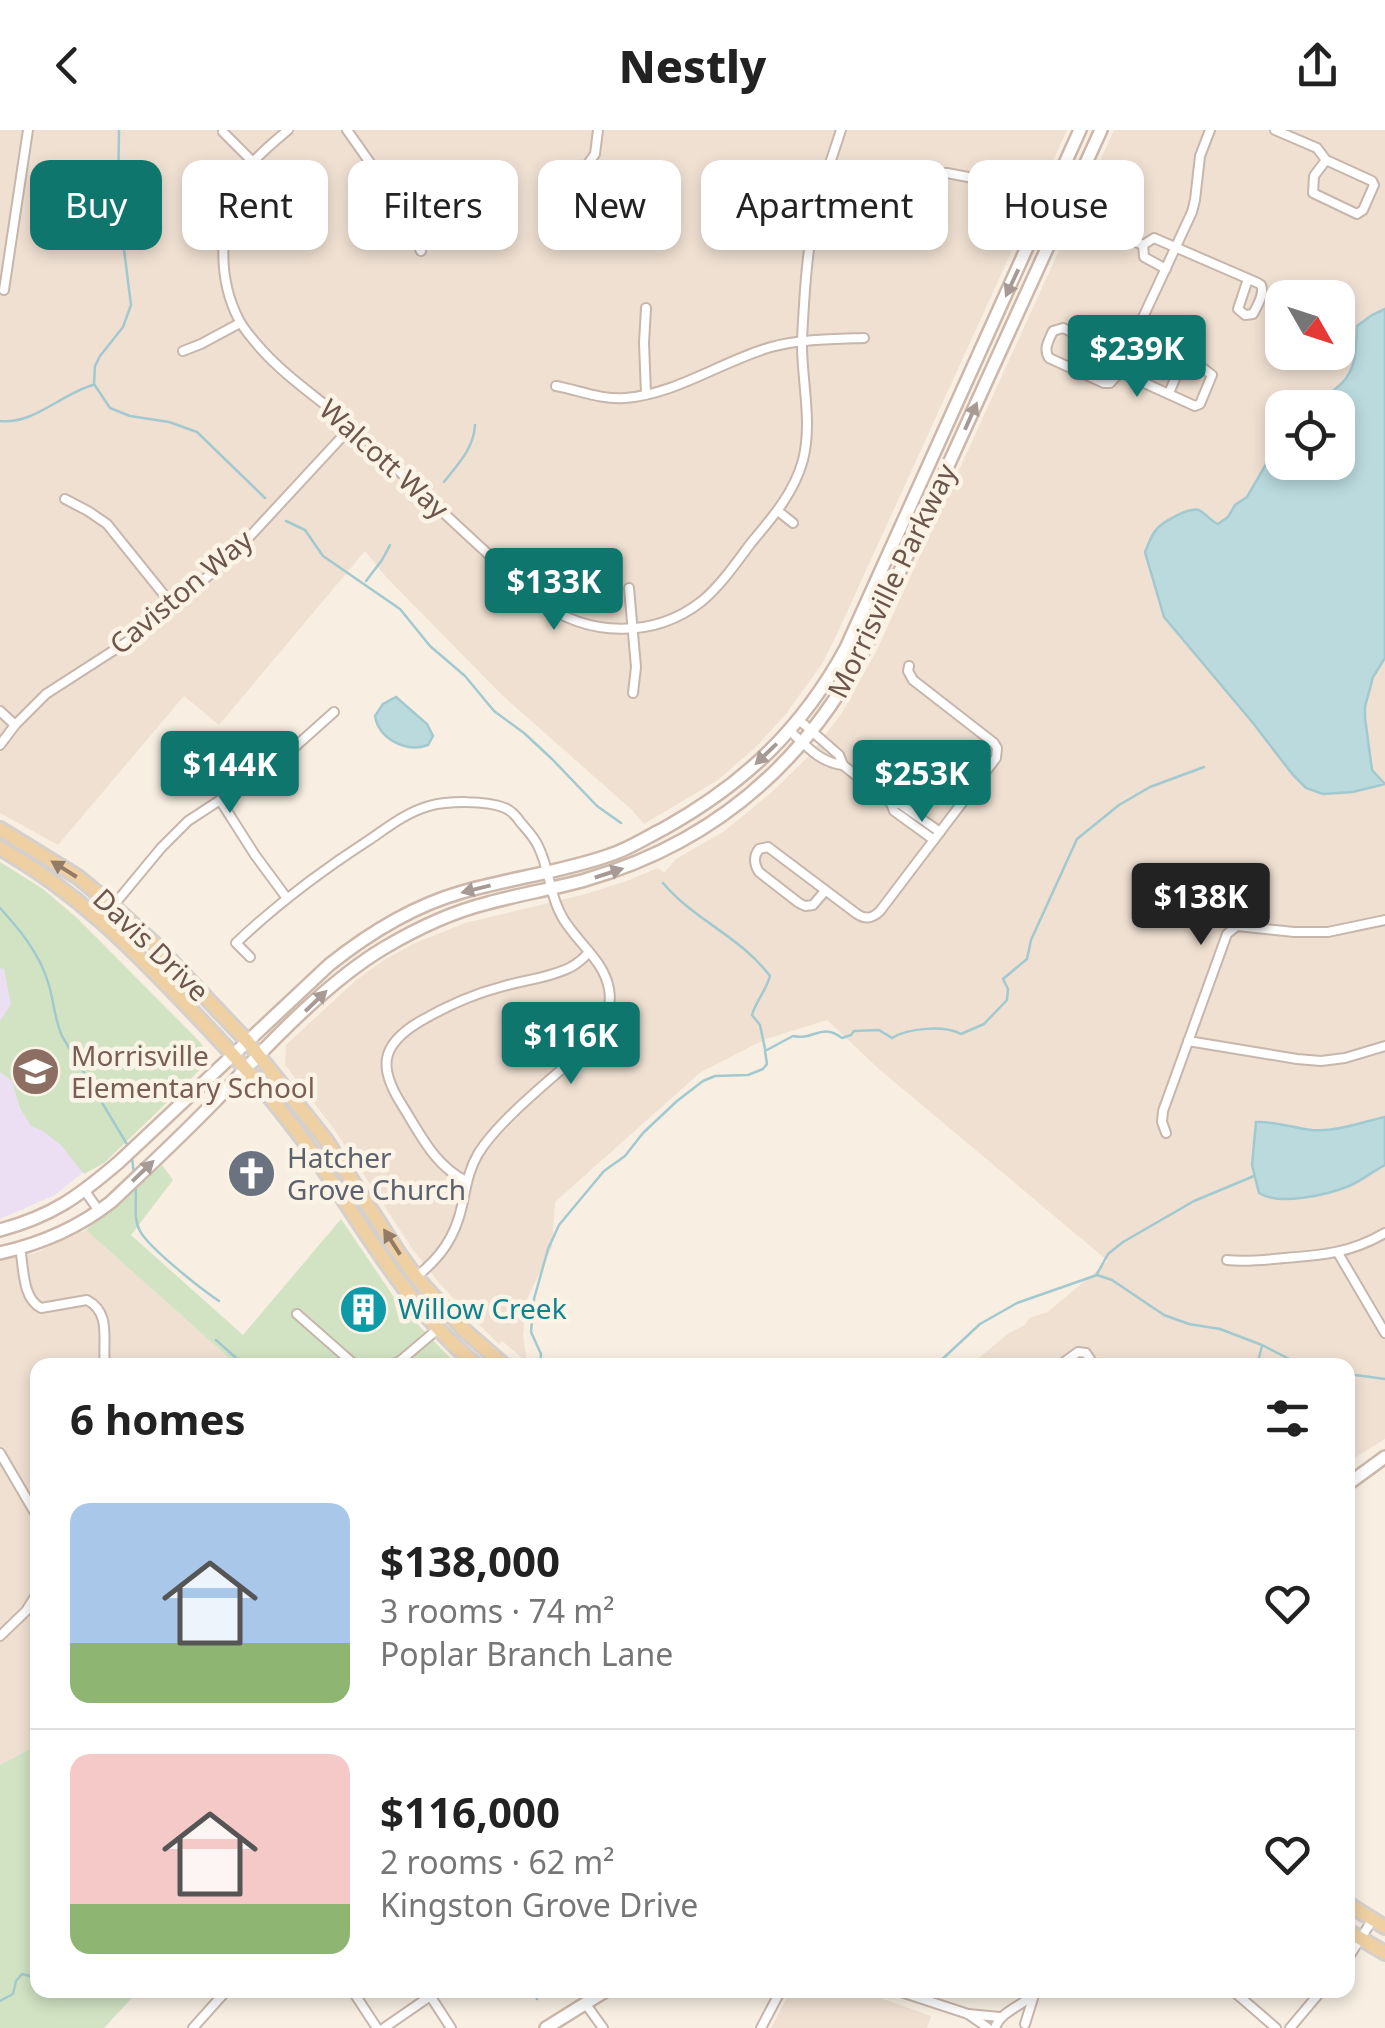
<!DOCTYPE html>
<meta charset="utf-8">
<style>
:root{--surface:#fff;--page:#f2f2f2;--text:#222;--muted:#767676;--line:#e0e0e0;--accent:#0f766e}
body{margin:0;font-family:"Noto Sans",sans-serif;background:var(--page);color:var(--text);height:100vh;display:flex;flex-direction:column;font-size:38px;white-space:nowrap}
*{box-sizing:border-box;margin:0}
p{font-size:32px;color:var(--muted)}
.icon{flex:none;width:55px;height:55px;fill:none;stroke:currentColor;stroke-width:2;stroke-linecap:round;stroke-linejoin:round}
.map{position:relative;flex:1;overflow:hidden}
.side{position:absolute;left:30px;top:1228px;width:1325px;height:640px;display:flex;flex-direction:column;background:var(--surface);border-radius:20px;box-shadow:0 5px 15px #0003}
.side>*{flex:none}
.top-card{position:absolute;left:30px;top:30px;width:1325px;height:90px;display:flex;gap:20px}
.needle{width:65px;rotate:129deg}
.controls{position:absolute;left:1265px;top:150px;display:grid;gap:20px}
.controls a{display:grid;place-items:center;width:90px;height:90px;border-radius:20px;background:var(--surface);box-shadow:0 5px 15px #0003;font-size:50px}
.price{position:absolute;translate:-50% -85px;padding:0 22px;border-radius:10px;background:var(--accent);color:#fff;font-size:32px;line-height:65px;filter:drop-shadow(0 2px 5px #0008)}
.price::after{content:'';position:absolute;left:50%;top:60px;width:30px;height:22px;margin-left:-15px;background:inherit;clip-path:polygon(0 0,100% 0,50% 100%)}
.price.active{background:#222;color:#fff}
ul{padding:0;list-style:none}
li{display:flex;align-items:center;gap:30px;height:250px;padding:0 40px}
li+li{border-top:2px solid var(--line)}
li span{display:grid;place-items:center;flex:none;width:280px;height:200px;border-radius:20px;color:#555}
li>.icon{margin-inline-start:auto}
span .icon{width:120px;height:120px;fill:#fffc;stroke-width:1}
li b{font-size:42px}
h2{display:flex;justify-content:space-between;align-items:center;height:120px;padding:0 40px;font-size:42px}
.tag{padding:0 35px;border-radius:20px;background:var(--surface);box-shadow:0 5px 15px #0003;font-size:35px;line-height:90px}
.tag.active{background:var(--accent);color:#fff}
header{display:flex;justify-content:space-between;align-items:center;height:130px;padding:0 40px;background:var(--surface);font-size:45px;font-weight:800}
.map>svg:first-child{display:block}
.residential{fill:#efe0d2;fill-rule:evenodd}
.education{fill:#ecdff4}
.green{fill:#d1e3c3}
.water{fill:#badade;stroke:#a2c9cf;stroke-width:2.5}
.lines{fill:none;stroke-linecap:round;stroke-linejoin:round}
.stream{stroke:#a2c9cf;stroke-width:2.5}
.street-casing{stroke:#c7b6ab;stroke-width:12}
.secondary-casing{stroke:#ccb8ab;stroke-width:16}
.primary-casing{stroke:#d6d0cd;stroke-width:18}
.street{stroke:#fff;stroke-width:8}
.secondary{stroke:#fff;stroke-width:11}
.primary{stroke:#efd0a3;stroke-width:12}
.oneway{fill:#a79a94}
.oneway2{fill:#937b66}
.labels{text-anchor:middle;stroke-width:9;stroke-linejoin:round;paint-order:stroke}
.street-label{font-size:28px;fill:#6c564c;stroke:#fcf3e7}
.education-label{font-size:28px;fill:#785e54;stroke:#fcf3e7;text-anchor:start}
.worship-label{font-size:28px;fill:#5b616d;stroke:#fcf3e7;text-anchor:start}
.culture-label{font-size:28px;fill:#0d838f;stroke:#fcf3e7;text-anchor:start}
</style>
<header><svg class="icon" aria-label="back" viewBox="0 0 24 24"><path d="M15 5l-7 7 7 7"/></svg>Nestly<svg class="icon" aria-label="share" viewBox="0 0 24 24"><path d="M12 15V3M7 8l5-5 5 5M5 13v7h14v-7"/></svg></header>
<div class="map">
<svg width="1385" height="1898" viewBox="0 0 1385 1898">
<rect width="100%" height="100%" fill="#f8efe2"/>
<g class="residential">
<polygon points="0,0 1067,0 837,504 822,534 785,585 757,616 718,650 644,694 632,680 503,566 386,447 365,421 219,595 184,566 58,715 0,683"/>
<path d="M1114 0H1385V1309L1348 1332V1235H970L1009 1203 1025 1195 1029 1188 1048 1182 1108 1131 880 940 827 890 766 909 701 942 555 1072 552 1117 527 1169 523 1205 527 1232 502 1211 499 1214 473 1189 440 1154 413 1120 334 999 285 935 286 915 355 851 384 830 415 813 465 793 582 765 624 752 658 738 664 743 676 729 723 702 749 681 773 661 810 625 841 584 876 522ZM1282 168H1338V222H1282ZM1282 278H1338V332H1282Z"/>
<polygon points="86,1100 237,1235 38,1235 37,1615 0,1635 0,1130 35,1123"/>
<polygon points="791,1860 858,1860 931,1886 927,1898 771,1898"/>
</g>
<polygon class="education" points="0,800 103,1026 55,1065 0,1089"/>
<g class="green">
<polygon points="0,732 43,759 77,788 200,912 207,922 206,933 182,958 104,1033 84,1044 61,1015 43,1001 31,996 20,978 12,951 0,942 0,891 11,874 4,839 0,838"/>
<polygon points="162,1035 173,1050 131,1105 243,1205 341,1089 400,1176 457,1235 237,1235 86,1100"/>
<polygon points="37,1615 38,1860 139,1860 104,1898 0,1898 0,1635"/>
</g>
<g class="water">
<path d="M1385 179V528L1373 547 1365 577V588L1372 640 1385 654 1353 662 1323 664 1306 658 1293 645 1253 593 1164 487 1145 422C1148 416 1151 405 1156 400 1162 392 1189 377 1199 380 1205 383 1211 391 1218 394L1228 387 1235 375 1247 367 1269 329 1282 315V332H1338V278L1318 277C1324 266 1333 262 1342 253 1357 238 1356 217 1357 196L1372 185Z"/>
<path d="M396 567 427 594 433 606 428 615C406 623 379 609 375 586L383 574Z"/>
<path d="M1385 987V1035C1373 1041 1361 1051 1349 1056 1327 1065 1279 1076 1259 1063L1252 1035 1256 992C1276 991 1293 998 1312 1000 1337 1002 1362 992 1385 987Z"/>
</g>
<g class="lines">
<g class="stream">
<polyline points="119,0 118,72 131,175 123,197 100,226 95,236 94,254 110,278 130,286 169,292 197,302 265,368"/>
<path d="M0 291C33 295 61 264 93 255"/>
<path d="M444 352C458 334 474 318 475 295"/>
<polyline points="286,391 305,400 323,426 400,479 430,516 465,546 494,581 524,603 552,629 597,676 621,693"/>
<polyline points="366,451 382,430 390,415"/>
<path d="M663 753C694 790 741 807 770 846 766 861 756 871 752 885L760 895 765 919"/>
<path d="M0 778C20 800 39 823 48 852 54 870 54 888 62 906L128 1016"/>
<polyline points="132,1028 134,1045"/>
<path d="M135 1053C138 1068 132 1087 140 1101 149 1118 201 1159 219 1171"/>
<polyline points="1097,1144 1108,1124 1123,1112 1194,1071 1254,1046"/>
<polyline points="216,1210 244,1235"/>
<path d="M540 1235 541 1224 531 1202 534 1169 548 1119 559 1095 604 1041 625 1026 643 1003 677 971 703 951 715 946 748 945 763 939 767 934 765 921 793 906C814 911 821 892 842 908L851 905 854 901 879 900 892 908C908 898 944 895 961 904L984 894 1007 870 1008 859 1003 849 1027 829 1031 810 1077 709 1119 675 1150 657 1204 637"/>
<polyline points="936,1235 980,1194 1017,1173 1097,1145 1112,1150 1164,1185 1189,1194 1220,1199 1262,1215 1301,1235"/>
<polyline points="1257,1235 1262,1216"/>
<polyline points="1348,1244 1385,1249"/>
<polyline points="533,1860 537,1869"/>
<polyline points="0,1871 13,1864 16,1851 22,1844 38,1848"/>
</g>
<defs>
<g id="street">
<path d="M288 0C276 10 264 20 254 31 219 73 214 142 239 190 245 201 254 211 262 220 291 252 329 275 361 305 420 361 479 417 540 471 587 507 654 509 702 471 721 455 736 433 751 413 772 388 794 363 803 330 813 290 801 249 802 209 804 173 806 130 813 95 819 63 831 31 841 0"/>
<polyline points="347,0 380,47 421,121"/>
<polyline points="1275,0 1317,18 1326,30 1372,51 1374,55 1363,80 1357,84 1313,63 1314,46 1326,30"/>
<polyline points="223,2 253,32"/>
<path d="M830 35 870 46 947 43 994 52 1143 115 1154 108 1258 153 1261 155C1265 164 1257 176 1253 184L1245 185 1238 179 1248 149"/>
<polyline points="583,41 595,24 598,0"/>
<polyline points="1143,115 1144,127 1166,139"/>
<polyline points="4,160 28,0"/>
<polyline points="646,178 644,213 646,264"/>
<polyline points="183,221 201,214 240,193"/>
<path d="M1125 226 1063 198 1053 201C1049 210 1043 219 1049 228L1104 253H1110L1120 242 1125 226 1192 82 1195 70 1200 26 1210 0"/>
<polyline points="1120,242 1195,276 1200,274 1212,245 1200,236 1184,233 1181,235 1169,263"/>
<path d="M556 256C578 260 602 270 625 268 677 264 722 231 771 217 801 209 833 209 864 208"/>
<polyline points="65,369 88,381 107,394 173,476"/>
<polyline points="778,381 793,393"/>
<polyline points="629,458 636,537 633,563"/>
<polyline points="0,581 15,595"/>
<polyline points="799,590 839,625 843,635 891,673 894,681 934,710"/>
<path d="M790 601C806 616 821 633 843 635"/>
<polyline points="0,615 15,595 46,564 136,506 213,442 240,417 352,296"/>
<polyline points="220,670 255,725 286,767"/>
<polyline points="891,673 900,674 940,702"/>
<path d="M825 761 813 775 805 776 799 773 759 742C754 734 753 727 759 719L768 717 857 784C866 790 873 788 880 781L996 628 997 618 994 613 913 550 908 541 909 536"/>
<polyline points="113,776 161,718 188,691 278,632 334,582"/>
<path d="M250 827 236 813C277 774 321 741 369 710 388 697 407 682 429 676 447 671 486 670 505 678 512 681 517 687 521 693 528 701 535 708 539 718 550 741 550 768 564 790 579 814 604 831 609 859 613 881 603 899 589 915 557 945 500 988 478 1024 468 1041 466 1058 462 1076 455 1107 441 1127 416 1147"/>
<polyline points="1188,911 1297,929 1321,931 1345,928 1385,916"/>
<polyline points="1166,1003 1162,992 1163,981 1227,804 1237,796 1294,802 1328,802 1385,790"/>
<path d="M466 1051C435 1036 420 1004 402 975 379 939 379 916 419 892 446 876 473 864 504 856 526 850 552 847 571 837 578 833 584 828 589 822"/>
<polyline points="85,1061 99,1081"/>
<path d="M20 1118C24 1138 22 1168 41 1178L87 1170C112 1183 102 1211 105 1235"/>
<polyline points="1338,1123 1385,1203"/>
<path d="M1227 1130C1246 1132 1265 1130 1284 1128 1323 1125 1351 1123 1385 1103"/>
<polyline points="297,1184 355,1235"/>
<polyline points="391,1235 400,1231 439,1198"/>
<polyline points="1060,1235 1078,1222 1086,1223 1094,1235"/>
<polyline points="0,1323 38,1388"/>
<polyline points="0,1506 26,1481 38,1462"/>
<polyline points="1348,1828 1373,1789"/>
<polyline points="352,1860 377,1898"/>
<polyline points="895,1860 968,1884 988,1898"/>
<polyline points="1232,1860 1276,1898"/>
<polyline points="431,1867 451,1898"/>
<polyline points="585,1873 603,1898"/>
<polyline points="968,1884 1000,1887"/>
<polyline points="1025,1894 1034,1865"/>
<polyline points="193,1898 227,1860"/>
<polyline points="384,1898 439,1860"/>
<polyline points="761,1898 781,1860"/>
<path d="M995 1898C1001 1880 1026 1875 1038 1860"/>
<polyline points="1290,1898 1322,1860"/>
</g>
<g id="secondary">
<path d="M0 1100C52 1086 78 1067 119 1032L329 835C369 803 413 776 462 762 511 748 562 742 610 725 629 719 647 707 665 698 745 653 802 599 846 518L1080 0"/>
<path d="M0 1123C40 1114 78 1098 111 1072 153 1032 197 992 236 949 277 905 332 849 384 818 416 799 452 782 488 773 520 764 553 759 585 750 711 714 803 636 864 520L1101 0"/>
<polyline points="1348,1354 1385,1327"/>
<polyline points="546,1898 607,1860"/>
</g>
<g id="primary">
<polyline points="0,699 78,747 113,776 158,817 247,911 325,1009 400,1125 416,1147 465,1201 504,1235"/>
<path d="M0 718C77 762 130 816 191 880 235 926 277 972 314 1025 364 1098 407 1177 476 1235"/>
<polyline points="1348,1774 1385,1797"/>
<polyline points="1348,1801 1385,1823"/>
</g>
</defs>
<use href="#street" class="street-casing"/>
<use href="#secondary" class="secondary-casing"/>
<use href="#primary" class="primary-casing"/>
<use href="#street" class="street"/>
<use href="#secondary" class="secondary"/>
<use href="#primary" class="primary"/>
</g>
<defs><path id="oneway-solid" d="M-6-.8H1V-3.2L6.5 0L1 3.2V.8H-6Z" transform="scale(2.5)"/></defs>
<g class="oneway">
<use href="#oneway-solid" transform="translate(1012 153) rotate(115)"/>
<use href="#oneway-solid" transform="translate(971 286) rotate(-66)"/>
<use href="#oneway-solid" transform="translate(766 624) rotate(136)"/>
<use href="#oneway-solid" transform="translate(609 743) rotate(-18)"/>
<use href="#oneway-solid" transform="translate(476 759) rotate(166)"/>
<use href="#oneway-solid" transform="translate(316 871) rotate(-44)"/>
<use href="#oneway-solid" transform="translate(143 1041) rotate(-44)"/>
</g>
<g class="oneway2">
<use href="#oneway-solid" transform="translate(64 739) rotate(-148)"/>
<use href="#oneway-solid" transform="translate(392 1112) rotate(-123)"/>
</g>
<defs>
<symbol id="school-disc" viewBox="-11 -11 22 22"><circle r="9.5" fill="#8d6e63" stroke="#fcf3e7"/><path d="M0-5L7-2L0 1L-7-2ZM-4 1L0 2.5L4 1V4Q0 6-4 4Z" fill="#fff"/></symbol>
<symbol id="church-disc" viewBox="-11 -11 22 22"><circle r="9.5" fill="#6b7280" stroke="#fcf3e7"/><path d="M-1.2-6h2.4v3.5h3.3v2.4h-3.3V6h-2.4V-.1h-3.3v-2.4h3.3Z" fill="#fff"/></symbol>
<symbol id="building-disc" viewBox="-11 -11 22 22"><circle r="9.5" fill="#0f9aa8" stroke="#fcf3e7"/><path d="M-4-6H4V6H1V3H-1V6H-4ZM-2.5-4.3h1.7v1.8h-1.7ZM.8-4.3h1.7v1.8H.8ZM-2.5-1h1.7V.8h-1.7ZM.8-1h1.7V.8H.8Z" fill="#fff"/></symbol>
</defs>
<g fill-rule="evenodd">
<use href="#school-disc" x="8" y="914" width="55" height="55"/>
<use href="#church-disc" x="224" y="1016" width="55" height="55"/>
<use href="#building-disc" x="336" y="1152" width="55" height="55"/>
</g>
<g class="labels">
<g class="street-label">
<text transform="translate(384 329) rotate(42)" y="10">Walcott Way</text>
<text transform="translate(892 451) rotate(-64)" y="10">Morrisville Parkway</text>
<text transform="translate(181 462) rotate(-40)" y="10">Caviston Way</text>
<text transform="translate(151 815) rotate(44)" y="10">Davis Drive</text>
</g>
<g class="education-label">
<text x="71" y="936">Morrisville<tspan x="71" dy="32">Elementary School</tspan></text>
</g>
<g class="worship-label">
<text x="287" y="1038">Hatcher<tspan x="287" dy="32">Grove Church</tspan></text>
</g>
<g class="culture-label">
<text x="398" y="1189">Willow Creek</text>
</g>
</g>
</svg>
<div class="controls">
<a><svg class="needle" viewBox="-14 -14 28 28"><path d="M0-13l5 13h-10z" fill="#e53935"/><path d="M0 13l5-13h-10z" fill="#767676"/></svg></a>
<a><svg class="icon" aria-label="locate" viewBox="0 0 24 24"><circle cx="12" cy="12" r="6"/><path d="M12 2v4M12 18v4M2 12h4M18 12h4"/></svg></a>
</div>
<b class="price" style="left:1137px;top:270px">$239K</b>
<b class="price" style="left:554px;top:503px">$133K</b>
<b class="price" style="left:230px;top:686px">$144K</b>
<b class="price" style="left:922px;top:695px">$253K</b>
<b class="price active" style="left:1201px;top:818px">$138K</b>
<b class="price" style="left:571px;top:957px">$116K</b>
<div class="top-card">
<a class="tag active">Buy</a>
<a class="tag">Rent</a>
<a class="tag">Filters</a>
<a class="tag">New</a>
<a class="tag">Apartment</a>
<a class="tag">House</a>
</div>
<section class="side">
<h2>6 homes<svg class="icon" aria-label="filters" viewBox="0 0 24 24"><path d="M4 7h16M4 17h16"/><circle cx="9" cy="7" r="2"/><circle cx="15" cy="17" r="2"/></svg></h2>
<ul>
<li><span style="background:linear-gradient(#a9c7e8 70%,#8fb573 0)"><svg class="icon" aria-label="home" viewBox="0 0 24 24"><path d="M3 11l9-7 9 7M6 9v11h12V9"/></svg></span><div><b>$138,000</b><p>3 rooms · 74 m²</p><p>Poplar Branch Lane</p></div><svg class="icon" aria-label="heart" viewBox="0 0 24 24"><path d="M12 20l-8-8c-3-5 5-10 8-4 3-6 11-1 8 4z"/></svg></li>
<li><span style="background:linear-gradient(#f6c9c9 75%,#8fb573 0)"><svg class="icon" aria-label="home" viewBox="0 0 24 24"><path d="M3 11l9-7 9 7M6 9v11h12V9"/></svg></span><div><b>$116,000</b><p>2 rooms · 62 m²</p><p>Kingston Grove Drive</p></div><svg class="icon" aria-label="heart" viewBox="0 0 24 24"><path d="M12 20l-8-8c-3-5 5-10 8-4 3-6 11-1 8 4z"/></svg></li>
</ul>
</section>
</div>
